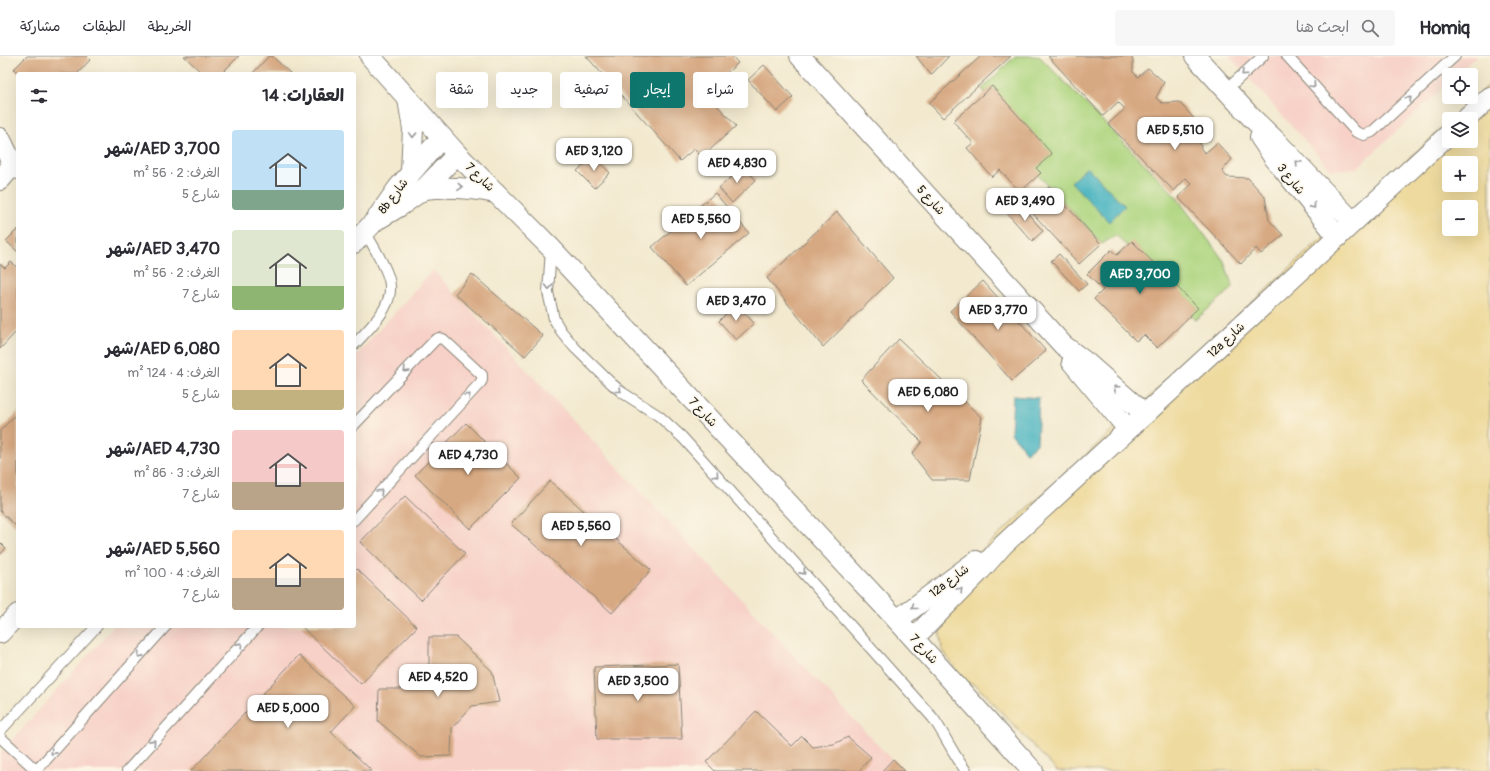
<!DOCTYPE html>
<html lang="ar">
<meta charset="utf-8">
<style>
:root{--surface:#fff;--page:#f7f7f7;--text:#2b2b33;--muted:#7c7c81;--line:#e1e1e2;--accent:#0f766e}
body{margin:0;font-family:Pangolin,"Playpen Sans Arabic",sans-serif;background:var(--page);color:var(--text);direction:rtl;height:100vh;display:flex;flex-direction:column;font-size:15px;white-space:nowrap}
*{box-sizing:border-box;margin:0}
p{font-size:13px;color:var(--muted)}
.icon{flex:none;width:22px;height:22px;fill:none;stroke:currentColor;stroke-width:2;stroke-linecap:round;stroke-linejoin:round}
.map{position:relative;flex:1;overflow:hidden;direction:ltr}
.drawer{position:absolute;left:16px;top:16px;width:340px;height:556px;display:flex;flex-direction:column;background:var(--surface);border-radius:4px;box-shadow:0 4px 16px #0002;direction:rtl}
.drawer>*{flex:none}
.guide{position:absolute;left:368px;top:16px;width:380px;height:36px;direction:rtl;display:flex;gap:8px}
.controls{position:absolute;left:1442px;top:12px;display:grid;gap:8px}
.controls a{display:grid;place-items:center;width:36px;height:36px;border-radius:4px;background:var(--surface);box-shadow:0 4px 16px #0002;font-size:20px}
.price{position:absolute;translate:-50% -34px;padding:0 9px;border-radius:8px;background:#fff;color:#222;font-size:13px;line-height:26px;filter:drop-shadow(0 1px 2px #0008)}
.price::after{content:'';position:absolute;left:50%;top:24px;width:12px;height:9px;margin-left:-6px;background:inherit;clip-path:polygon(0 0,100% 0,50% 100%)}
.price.active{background:var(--accent);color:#fff}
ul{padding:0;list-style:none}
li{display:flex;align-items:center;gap:12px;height:100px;padding:0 12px}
li span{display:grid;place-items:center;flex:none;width:112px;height:80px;border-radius:4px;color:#555}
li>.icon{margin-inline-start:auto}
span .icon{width:48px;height:48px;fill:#fffc;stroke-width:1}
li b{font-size:17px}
h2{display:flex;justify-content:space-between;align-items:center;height:48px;padding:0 12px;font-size:17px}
.tag{padding:0 14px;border-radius:4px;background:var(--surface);box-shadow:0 4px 16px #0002;font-size:14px;line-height:36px}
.tag.active{background:var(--accent);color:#fff}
header{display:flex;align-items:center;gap:24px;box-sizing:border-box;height:56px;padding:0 20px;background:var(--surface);border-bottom:1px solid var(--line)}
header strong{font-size:19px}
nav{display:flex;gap:22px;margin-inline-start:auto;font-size:14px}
.search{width:280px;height:36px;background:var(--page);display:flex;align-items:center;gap:10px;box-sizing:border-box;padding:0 14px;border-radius:4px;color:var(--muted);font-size:15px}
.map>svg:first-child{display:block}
.built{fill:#f7d1c7}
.green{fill:#add57f;stroke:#64784e}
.sand{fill:#eeda9e;stroke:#857b5d;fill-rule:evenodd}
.water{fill:#44b2c0;stroke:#30676e}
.building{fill:#d7a982}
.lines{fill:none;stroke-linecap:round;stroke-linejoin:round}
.lane-casing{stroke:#878276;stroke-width:12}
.street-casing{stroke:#878276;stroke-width:22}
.lane{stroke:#fff;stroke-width:10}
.street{stroke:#fff;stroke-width:20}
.oneway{stroke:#999}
.labels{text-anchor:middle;stroke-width:3;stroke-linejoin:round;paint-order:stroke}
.street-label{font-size:12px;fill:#1c1c1c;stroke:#fcf5e5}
</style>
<header>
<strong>Homiq</strong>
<div class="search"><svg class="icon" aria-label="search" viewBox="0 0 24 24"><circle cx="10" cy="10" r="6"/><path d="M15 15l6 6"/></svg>ابحث هنا</div>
<nav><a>الخريطة</a><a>الطبقات</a><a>مشاركة</a></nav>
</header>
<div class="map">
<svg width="1490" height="715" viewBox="0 0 1490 715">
<rect width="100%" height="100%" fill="#fcf5e5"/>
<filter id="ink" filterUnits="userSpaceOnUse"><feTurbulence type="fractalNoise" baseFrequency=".025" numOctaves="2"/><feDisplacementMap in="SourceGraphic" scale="8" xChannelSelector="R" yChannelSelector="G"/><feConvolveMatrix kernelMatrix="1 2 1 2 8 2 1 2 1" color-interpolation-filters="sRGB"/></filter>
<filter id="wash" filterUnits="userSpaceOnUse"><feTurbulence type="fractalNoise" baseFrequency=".012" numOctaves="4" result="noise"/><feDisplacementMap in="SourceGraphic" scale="16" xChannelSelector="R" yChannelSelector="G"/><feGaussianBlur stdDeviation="0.9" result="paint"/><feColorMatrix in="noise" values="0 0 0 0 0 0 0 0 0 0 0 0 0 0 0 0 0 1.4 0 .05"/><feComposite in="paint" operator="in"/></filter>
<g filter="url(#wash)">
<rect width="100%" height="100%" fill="#f2e9cf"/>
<g class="built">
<polygon points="1229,0 1476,0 1456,19 1449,19 1449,26 1357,112 1331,114"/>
<polygon points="433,214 902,715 0,715 0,698 114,570 354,570 354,302"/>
</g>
<polygon class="green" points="1015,0 1039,0 1174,138 1224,205 1233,232 1195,264 1189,255 1116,179 1102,188 1029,109 1039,98 982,33"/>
<path class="sand" d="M1490 28V715H1057L976 629 963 625 942 593 939 573 938 557 955 519 1449 66V85H1471V63H1452ZM1449 107H1471V129H1449ZM1449 151H1471V173H1449Z"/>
<g class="water">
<polygon points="1087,111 1125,150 1109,166 1071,126"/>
<polygon points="1013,340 1039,342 1037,388 1026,396 1011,377"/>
</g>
<g id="blocks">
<g class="building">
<polygon points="27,0 86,0 90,4 77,18 20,18 14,13"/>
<polygon points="184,0 239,0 221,18 203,18"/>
<polygon points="269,0 272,0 291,18 252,18"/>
<polygon points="586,0 732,0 738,7 705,36 736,70 702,101 694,93 680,105"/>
<polygon points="916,0 949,0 931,19"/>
<polygon points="981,0 1011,0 943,62 929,47"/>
<polygon points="1048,0 1131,0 1133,5 1133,16 1138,21 1148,12 1164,26 1156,42 1162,47 1179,46 1198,67 1201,93 1205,97 1217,87 1232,103 1222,115 1227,121 1248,122 1265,141 1269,164 1283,179 1261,198 1256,192 1241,208 1178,141 1192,128 1186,122 1174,135 1108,68 1125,53 1118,46 1103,60"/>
<polygon points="764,9 793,41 777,56 748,24"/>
<polygon points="992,30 1052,98 1036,112 1041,117 1020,136 1000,114 992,121 967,92 973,87 953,65"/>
<polygon points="594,100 610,117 594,132 577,115"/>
<polygon points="743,110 756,124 732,147 719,132"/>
<polygon points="1049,131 1101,188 1079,208 1027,151"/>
<polygon points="715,137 749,177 686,230 652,191"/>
<polygon points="1018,146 1043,175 1032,185 1007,157"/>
<polygon points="837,156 893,222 823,291 767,222"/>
<polygon points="18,173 18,196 6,185"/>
<polygon points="1132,185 1198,252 1157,292 1144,279 1136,285 1094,243 1103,234 1087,218 1111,194 1117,199"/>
<polygon points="1059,198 1087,228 1079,235 1051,205"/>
<polygon points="11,206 18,212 18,274 0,293 0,208 5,212"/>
<polygon points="472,218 543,280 525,300 455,238"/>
<polygon points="983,225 1046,295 1012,325 950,255"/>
<polygon points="736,248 754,267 736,284 719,265"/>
<polygon points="899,283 982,362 970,424 932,424 912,398 922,386 861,324"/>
<polygon points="18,356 18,472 0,455 0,375"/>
<polygon points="466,367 521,422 470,473 415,419"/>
<polygon points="550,425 651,514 612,557 511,468"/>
<polygon points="405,440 465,498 421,544 360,486"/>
<polygon points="0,486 6,492 0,499"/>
<polygon points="357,513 417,571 361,628 301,570 354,570 354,516"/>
<polygon points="429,581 456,581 492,615 499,646 472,650 452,672 451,700 421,701 378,665 379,633 412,633 429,607"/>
<polygon points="299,599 355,650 331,676 372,715 191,715"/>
<polygon points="678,608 682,683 597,683 594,611"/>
<polygon points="756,655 792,690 802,680 813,691 834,688 848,681 871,701 859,715 715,715 706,706"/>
<polygon points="893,703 905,715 882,715"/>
</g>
</g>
</g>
<g filter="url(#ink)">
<use href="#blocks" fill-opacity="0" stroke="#878276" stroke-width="1"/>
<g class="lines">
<defs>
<g id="lane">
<polyline points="1287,0 1356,76 1364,79 1372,76 1455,0"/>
<polyline points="1226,34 1263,0"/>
<path d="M551 194 548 236 554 263 561 275 575 292 612 328 623 337 659 360 683 382 933 662C945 679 953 698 966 715"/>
<path d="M354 289C371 270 398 248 388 220 383 205 372 189 365 175"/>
<polyline points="354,369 435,284 439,282 443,283 482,319 482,324 481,326 354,464"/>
<polyline points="0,675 97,570"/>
<polyline points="0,681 37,715"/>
<polyline points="36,715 166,570"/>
<polyline points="127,715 258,570"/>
</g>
<g id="street">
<polyline points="370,0 457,98 551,192 897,564 1033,715"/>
<polyline points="800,0 1063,289 1088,308 1145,358"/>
<polyline points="1195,0 1251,61 1274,83 1353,166"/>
<polyline points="408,43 413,73 411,116"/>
<polyline points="1466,63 1490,41"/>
<polyline points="1260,81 1275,103 1338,181"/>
<polyline points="0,82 13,109 18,113"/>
<polyline points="0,124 13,109"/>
<path d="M424 133C449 130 471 132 496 137"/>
<polyline points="380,162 400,150 424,133 457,98"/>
<polyline points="354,187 375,165 398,132 442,81"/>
<polyline points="1072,306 1128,373"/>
<polyline points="897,564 976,505"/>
<polyline points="0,577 18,558"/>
<polyline points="914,582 979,516 1003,489 1449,78"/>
</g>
</defs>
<use href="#lane" class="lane-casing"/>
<use href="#street" class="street-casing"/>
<use href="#lane" class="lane"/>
<use href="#street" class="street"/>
</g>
<defs><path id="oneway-chevron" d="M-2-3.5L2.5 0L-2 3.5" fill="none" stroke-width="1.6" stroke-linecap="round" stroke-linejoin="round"/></defs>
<g class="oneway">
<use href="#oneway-chevron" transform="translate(1244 17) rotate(138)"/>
<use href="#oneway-chevron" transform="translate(1313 29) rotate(47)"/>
<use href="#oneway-chevron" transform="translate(1409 43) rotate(-42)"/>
<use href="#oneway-chevron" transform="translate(413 79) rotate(92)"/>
<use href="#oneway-chevron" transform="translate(1298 107) rotate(-133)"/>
<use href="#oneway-chevron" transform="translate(460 131) rotate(3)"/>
<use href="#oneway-chevron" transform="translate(1313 150) rotate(51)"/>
<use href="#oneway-chevron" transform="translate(549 231) rotate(91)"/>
<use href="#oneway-chevron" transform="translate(406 314) rotate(134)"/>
<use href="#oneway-chevron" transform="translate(1116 332) rotate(-138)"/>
<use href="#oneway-chevron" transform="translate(619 334) rotate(39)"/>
<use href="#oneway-chevron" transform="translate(468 340) rotate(-47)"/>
<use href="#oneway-chevron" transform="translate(716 419) rotate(48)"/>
<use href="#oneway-chevron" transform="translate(380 436) rotate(-47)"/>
<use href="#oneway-chevron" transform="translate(803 516) rotate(48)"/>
<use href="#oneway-chevron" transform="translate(960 534) rotate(-46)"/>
<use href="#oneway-chevron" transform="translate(914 551) rotate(142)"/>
<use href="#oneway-chevron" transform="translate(240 589) rotate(-48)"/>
<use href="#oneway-chevron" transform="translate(140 599) rotate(132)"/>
<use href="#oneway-chevron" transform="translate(153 686) rotate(-48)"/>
<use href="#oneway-chevron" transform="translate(53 696) rotate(132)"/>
</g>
</g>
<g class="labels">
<g class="street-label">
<text transform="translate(480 121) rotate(44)" y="4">شارع 7</text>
<text transform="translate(1291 123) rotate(51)" y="4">شارع 3</text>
<text transform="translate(393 140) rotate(-53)" y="4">8b شارع</text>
<text transform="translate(931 144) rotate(48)" y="4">شارع 5</text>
<text transform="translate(1226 284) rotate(-43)" y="4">12a شارع</text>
<text transform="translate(703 356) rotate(47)" y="4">شارع 7</text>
<text transform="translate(949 525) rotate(-37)" y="4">12a شارع</text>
<text transform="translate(924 593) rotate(48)" y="4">شارع 7</text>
</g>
</g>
</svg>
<div class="controls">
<a><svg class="icon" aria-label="locate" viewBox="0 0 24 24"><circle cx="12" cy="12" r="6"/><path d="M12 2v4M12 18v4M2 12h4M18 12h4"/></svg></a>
<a><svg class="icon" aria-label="layers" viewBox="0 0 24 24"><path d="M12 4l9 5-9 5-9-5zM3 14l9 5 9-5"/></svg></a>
<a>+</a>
<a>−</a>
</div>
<b class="price" style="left:1175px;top:95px">AED 5,510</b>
<b class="price" style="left:594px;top:116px">AED 3,120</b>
<b class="price" style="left:737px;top:128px">AED 4,830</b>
<b class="price" style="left:1025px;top:166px">AED 3,490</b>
<b class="price" style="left:701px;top:184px">AED 5,560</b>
<b class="price active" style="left:1140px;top:239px">AED 3,700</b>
<b class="price" style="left:736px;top:266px">AED 3,470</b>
<b class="price" style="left:998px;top:275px">AED 3,770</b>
<b class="price" style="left:928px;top:357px">AED 6,080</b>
<b class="price" style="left:468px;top:420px">AED 4,730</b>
<b class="price" style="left:581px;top:491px">AED 5,560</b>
<b class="price" style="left:438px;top:642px">AED 4,520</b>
<b class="price" style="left:638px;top:646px">AED 3,500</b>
<b class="price" style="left:288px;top:673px">AED 5,000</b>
<div class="guide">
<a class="tag">شراء</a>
<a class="tag active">إيجار</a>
<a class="tag">تصفية</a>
<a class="tag">جديد</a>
<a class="tag">شقة</a>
</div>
<section class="drawer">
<h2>العقارات: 14<svg class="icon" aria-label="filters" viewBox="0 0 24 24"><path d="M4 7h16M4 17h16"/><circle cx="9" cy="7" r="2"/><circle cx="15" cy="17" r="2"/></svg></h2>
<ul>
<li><span style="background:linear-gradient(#bfe0f5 75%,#7fa58c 0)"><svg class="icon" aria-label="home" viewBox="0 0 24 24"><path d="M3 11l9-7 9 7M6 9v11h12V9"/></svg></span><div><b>AED 3,700/شهر</b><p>الغرف: 2 · 56 m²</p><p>شارع 5</p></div></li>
<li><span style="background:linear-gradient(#dfe7d0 70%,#8fb573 0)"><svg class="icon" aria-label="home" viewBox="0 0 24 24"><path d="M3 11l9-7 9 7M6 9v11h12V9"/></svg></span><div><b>AED 3,470/شهر</b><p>الغرف: 2 · 56 m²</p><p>شارع 7</p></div></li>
<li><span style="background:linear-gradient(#ffd9b3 75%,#c2b280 0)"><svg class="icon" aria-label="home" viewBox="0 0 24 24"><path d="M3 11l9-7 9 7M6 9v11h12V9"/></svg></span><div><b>AED 6,080/شهر</b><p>الغرف: 4 · 124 m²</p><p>شارع 5</p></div></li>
<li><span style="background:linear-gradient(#f6c9c9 65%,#b9a48a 0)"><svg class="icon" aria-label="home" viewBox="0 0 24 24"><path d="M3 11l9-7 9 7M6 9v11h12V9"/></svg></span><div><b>AED 4,730/شهر</b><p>الغرف: 3 · 86 m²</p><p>شارع 7</p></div></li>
<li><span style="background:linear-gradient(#ffd9b3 60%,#b9a48a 0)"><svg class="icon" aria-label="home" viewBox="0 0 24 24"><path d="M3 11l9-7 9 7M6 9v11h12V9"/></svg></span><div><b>AED 5,560/شهر</b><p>الغرف: 4 · 100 m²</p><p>شارع 7</p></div></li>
</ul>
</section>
</div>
